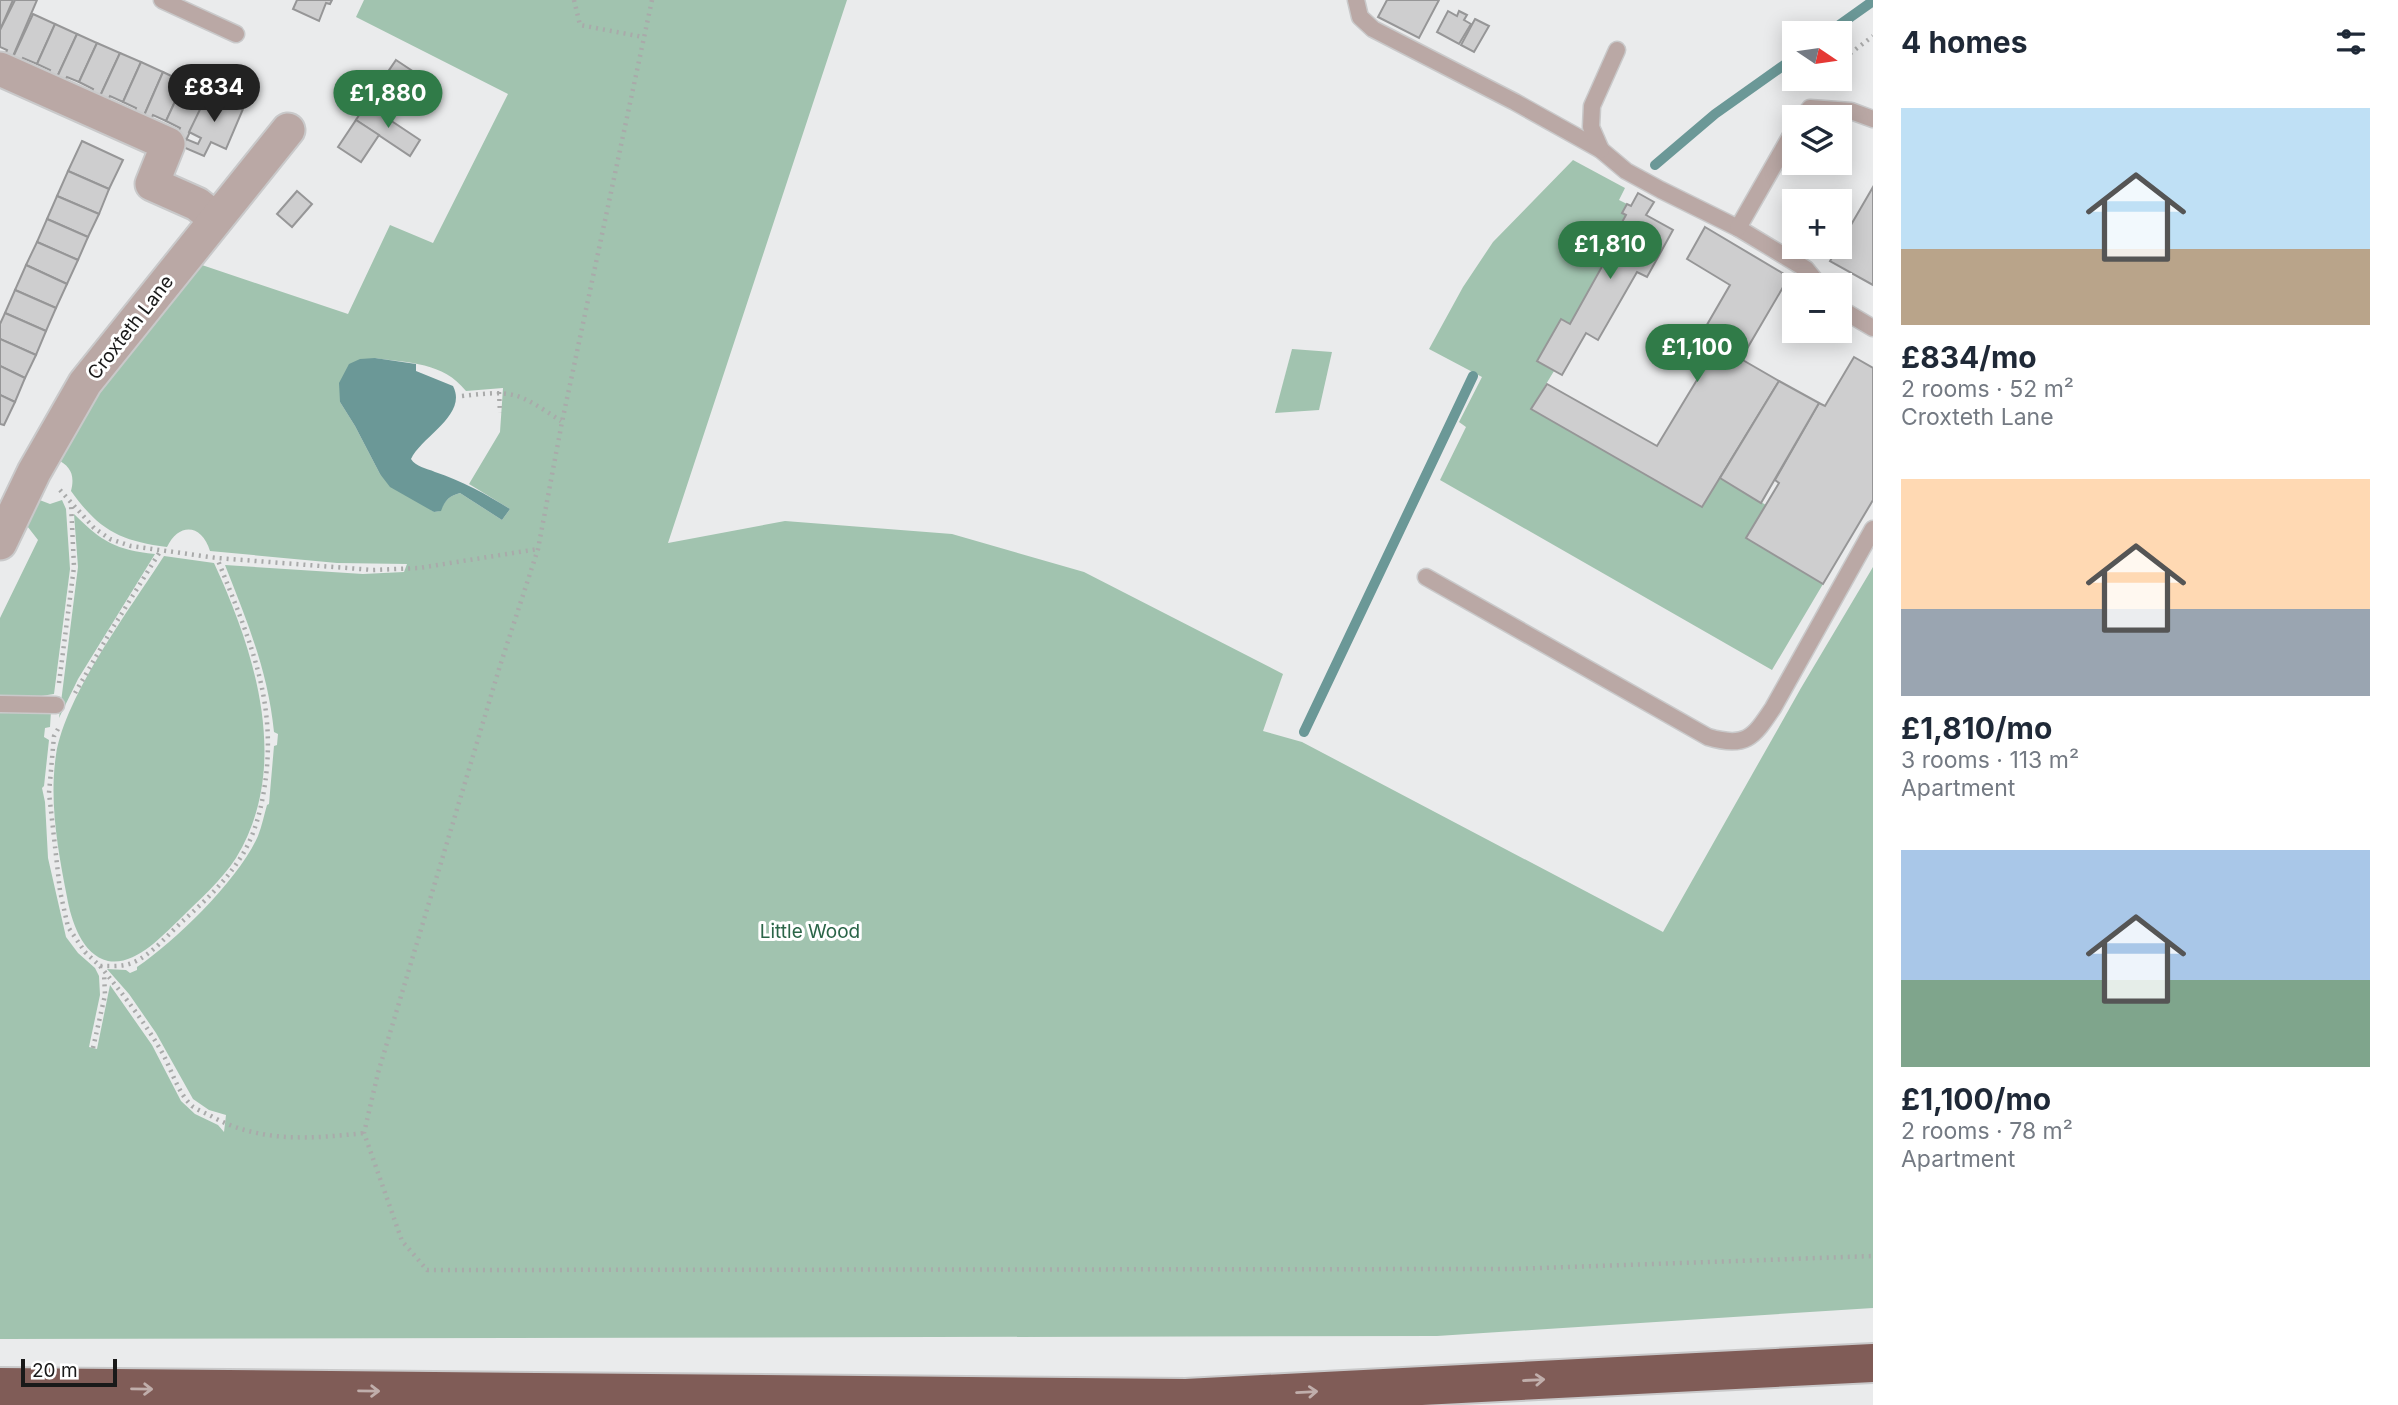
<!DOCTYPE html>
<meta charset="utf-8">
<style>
:root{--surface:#fff;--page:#f2f2f3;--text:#1f2937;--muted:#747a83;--accent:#307b48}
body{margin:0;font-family:Inter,sans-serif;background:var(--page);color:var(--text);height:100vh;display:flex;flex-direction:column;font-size:26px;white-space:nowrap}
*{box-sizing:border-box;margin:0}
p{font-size:23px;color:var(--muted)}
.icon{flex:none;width:38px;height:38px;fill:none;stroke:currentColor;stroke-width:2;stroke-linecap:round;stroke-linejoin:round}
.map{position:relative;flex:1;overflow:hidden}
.sheet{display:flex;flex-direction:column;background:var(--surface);width:525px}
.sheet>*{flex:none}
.needle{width:46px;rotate:103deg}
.tools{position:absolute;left:1782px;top:21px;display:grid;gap:14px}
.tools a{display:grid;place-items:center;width:70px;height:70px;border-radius:0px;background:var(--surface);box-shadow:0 4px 18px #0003;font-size:35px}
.scale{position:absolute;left:21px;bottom:18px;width:96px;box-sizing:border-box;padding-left:7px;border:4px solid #191919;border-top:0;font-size:19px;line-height:24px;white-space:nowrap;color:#191919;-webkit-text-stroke:5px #fff;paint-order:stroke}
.price{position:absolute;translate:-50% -60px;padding:0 16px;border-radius:24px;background:var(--accent);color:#fff;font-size:23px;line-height:46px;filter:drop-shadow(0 2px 4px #0008)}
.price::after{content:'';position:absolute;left:50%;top:42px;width:21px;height:16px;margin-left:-10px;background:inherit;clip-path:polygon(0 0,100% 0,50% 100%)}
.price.active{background:#222;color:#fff}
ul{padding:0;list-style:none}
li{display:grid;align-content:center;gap:14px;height:371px;padding:0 28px}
li span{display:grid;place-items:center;height:217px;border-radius:0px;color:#555}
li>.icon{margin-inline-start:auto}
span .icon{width:126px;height:126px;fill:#fffc;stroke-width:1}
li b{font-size:30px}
h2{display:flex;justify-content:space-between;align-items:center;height:84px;padding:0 28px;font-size:30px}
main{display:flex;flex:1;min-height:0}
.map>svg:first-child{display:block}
.green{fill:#a1c3af;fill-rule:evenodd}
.water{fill:#6b9897}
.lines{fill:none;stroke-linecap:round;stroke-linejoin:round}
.stream{stroke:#6b9897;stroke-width:10}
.building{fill:#cececf;stroke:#969697;stroke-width:2}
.lane-casing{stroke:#c9c9ca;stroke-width:19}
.street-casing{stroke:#c9c9ca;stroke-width:37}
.highway-casing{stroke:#c9c9ca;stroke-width:42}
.path{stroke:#a9aaaa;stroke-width:4.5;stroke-dasharray:2 5;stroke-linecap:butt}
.lane{stroke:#baa8a5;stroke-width:16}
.street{stroke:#baa8a5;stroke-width:33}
.highway{stroke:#805c57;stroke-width:38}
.oneway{stroke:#c0aeab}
.labels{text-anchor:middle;stroke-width:6;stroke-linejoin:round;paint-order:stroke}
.street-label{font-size:19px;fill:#191919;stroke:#fff}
.park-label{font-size:19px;fill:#2b6548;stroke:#fff}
</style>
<main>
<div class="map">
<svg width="1873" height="1405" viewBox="0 0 1873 1405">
<rect width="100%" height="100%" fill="#eaebec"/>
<g class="green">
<path d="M364 0H847L668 543 785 521 952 534 1084 572 1283 674 1263 731 1302 742 1663 932 1801 688 1873 567V1308L1437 1336 0 1339V712L51 711 50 727 45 728 44 737 49 740 44 786 42 788 45 802 48 858 66 937 78 953 95 968 99 976 100 995 89 1047 97 1049 110 985 152 1045 181 1101 195 1114 218 1125 224 1132 226 1115 209 1110 193 1099 156 1033 129 994 107 969 126 970 130 973 137 970V967C176 941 239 879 258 836 262 826 264 815 267 805L269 804 274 746 277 745 278 734 274 732C268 671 247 621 225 565L363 574 404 572 407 564 337 563 210 551C202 524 179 522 167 547 120 541 99 530 71 491 75 475 71 466 56 459L91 400 199 264 348 314 390 225 433 243 508 94 356 17ZM375 358C409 363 443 362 466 391L503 388 500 432 469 484 510 509 502 520 460 493C449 496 445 500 440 511L434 512 380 474 355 426 340 402Z"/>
<polygon points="1573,160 1625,188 1619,200 1627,204 1622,213 1626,215 1610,244 1605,241 1595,258 1604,263 1570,324 1561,319 1537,361 1554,371 1531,409 1702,507 1720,478 1766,505 1747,538 1823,584 1772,670 1440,480 1466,427 1459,422 1482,377 1429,349 1463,287 1493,242"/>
<polygon points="1292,349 1332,352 1319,410 1275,413"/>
<polygon points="37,499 50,504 62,500 66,509 70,569 54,694 35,697 0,696 0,618 38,540 24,522"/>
<path d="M74 514C102 542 116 550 155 554L78 679 59 718 78 567Z"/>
<path d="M164 556 214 563C255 652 292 766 236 858 221 881 199 900 179 920 161 937 135 966 108 961 82 955 71 920 67 897 58 851 49 802 56 755 66 694 130 609 164 556Z"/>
</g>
<path class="water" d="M375 358 416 364V371L453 386C468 415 422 436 411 459 416 467 426 468 435 472 462 481 486 494 510 509L502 520 460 493C449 496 445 500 441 511L434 512 390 487 380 474 355 426 340 402 339 383 349 364 360 359Z"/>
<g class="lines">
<g class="stream">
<polyline points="1828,33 1873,1"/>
<polyline points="1655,165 1715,114 1794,58"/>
<polyline points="1304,732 1473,376"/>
</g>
</g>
<g class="building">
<polygon points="0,0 13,0 0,30"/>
<polygon points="15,0 37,0 8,68 1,65 7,50 0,47 0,30"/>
<polygon points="297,0 332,0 330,4 326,3 319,21 293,9"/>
<polygon points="1387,0 1439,0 1419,38 1378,17"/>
<polygon points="1448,11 1457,16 1459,11 1467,15 1464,20 1471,24 1459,44 1437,32"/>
<polygon points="33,14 55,24 37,64 23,58 17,72 8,68"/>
<polygon points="1475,19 1489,26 1474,52 1461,45"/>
<polygon points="55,24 77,34 52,88 44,84 50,70 37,64"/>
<polygon points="77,34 97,43 79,82 67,77 60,91 52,88"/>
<polygon points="97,43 120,53 95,107 86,103 93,89 79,82"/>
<polygon points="120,53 141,62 123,102 110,96 103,111 95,107"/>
<polygon points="396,60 420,76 391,120 366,104"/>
<polygon points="141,62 163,72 139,127 130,123 136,108 123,102"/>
<polygon points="163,72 184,82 166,121 153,115 146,130 139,127"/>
<polygon points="184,82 208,93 183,147 173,142 180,128 166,121"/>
<polygon points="208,93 243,109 226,149 211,142 204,156 183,147 186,139 198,144 201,138 189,132"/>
<polygon points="366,104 420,140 410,156 356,120"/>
<polygon points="356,120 379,135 361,162 338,147"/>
<polygon points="82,141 123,160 109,189 68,171"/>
<polygon points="68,171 109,189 99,214 57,196"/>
<polygon points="1873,187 1873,285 1830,261"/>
<polygon points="297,191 312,204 292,227 277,214"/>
<polygon points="1638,193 1654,202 1646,215 1673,230 1647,277 1637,272 1598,340 1586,333 1562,375 1537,361 1561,319 1570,324 1604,263 1595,258 1605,241 1610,244 1626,215 1622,213 1627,204 1631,206"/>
<polygon points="57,196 99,214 88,237 47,219"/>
<polygon points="47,219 88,237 78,260 37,242"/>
<polygon points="1705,227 1789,277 1741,359 1779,381 1702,507 1531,409 1547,384 1657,446 1706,365 1690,354 1730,285 1687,259"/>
<polygon points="37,242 78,260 67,284 26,265"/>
<polygon points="26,265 67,284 56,308 15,290"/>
<polygon points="15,290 56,308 46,331 5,313"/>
<polygon points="5,313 46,331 36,355 0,339 0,324"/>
<polygon points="0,339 36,355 25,378 0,366"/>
<polygon points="1854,357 1873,368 1873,500 1823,584 1746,538 1779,483 1775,480 1819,403 1825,406"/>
<polygon points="0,366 25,378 15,402 0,395"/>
<polygon points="1779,381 1819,403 1761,503 1720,478"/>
<polygon points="0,395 15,402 4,425 0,424"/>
</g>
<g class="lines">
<defs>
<g id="lane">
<polyline points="162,0 236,34"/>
<polyline points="1356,0 1360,17 1373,29 1515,102 1601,150 1626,171 1661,190 1738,228 1806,269 1819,285"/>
<polyline points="1803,117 1810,108 1851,111 1873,119"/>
<polyline points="1601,150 1591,127 1592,106 1617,50"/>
<polyline points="1738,228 1794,130"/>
<polyline points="1839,308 1873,328"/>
<path d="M1426 577 1708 737C1746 748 1753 738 1773 708L1873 529"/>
<polyline points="0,704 56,705"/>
</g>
<g id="street">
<polyline points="0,69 168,144 152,184 197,204 216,219"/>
<polyline points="0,543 34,472 85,383 288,130"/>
</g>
<polyline id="highway" points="0,1387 1186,1398 1873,1363"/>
</defs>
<use href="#lane" class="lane-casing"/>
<use href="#street" class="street-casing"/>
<use href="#highway" class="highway-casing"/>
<g class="path">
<polyline points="574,0 580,25 643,37"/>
<polyline points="652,0 562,422 538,549 499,669 378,1073 364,1133 402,1241 427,1270 1515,1269 1873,1256"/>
<polyline points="1839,62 1873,36"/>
<polyline points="499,392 500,413"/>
<path d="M462 396C515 390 517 392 561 421"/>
<polyline points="60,490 94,528 110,539 131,546 217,558 373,570 419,568 538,549"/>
<polyline points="59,683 74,567 71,504"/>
<polyline points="75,693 109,634 161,550"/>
<path d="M58 729 54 736 49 793 60 891 68 927 85 952 100 966C110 966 122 967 132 963 152 955 169 933 185 919 205 901 224 883 239 860 252 841 259 818 263 796 280 705 250 641 217 558"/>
<path d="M100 966C123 994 146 1024 163 1054 172 1071 178 1093 192 1106 198 1110 205 1113 211 1116 259 1143 311 1139 364 1133"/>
<polyline points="93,1048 105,995 104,973"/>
</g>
<use href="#lane" class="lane"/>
<use href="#street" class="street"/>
<use href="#highway" class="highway"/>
</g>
<defs><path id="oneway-shaft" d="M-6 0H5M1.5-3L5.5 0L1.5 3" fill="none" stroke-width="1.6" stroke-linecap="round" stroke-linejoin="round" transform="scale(1.75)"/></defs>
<g class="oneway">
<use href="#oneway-shaft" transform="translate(1534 1380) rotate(-3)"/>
<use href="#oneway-shaft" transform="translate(142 1389) rotate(1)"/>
<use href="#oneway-shaft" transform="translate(369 1391) rotate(1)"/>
<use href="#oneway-shaft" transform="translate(1307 1392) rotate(-3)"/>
</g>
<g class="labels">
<g class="street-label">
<text transform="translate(130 327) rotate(-52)" y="7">Croxteth Lane</text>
</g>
<g class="park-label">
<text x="810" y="938">Little Wood</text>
</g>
</g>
</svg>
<div class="tools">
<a><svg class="needle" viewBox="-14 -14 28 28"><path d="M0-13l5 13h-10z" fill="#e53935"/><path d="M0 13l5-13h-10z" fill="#747a83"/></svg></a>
<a><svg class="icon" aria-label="layers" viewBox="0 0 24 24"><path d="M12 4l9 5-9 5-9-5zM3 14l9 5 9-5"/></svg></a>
<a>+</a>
<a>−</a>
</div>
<div class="scale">20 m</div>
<b class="price active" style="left:214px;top:124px">£834</b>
<b class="price" style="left:388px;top:130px">£1,880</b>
<b class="price" style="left:1610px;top:281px">£1,810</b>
<b class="price" style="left:1697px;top:384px">£1,100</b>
</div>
<section class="sheet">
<h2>4 homes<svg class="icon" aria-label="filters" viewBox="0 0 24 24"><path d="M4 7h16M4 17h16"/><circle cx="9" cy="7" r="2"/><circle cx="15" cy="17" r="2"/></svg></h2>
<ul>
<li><span style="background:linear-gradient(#bfe0f5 65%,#b9a48a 0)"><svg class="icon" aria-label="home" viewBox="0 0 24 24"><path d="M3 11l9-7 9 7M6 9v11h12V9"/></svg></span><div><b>£834/mo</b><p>2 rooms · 52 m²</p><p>Croxteth Lane</p></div></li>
<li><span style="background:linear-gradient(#ffd9b3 60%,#9aa5b1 0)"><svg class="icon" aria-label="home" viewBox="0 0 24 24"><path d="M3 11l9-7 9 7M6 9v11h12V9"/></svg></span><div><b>£1,810/mo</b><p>3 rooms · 113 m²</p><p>Apartment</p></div></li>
<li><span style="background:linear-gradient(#a9c7e8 60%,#7fa58c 0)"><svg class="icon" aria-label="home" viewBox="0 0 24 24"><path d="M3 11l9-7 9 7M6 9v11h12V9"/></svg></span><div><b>£1,100/mo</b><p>2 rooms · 78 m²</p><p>Apartment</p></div></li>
</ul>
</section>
</main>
